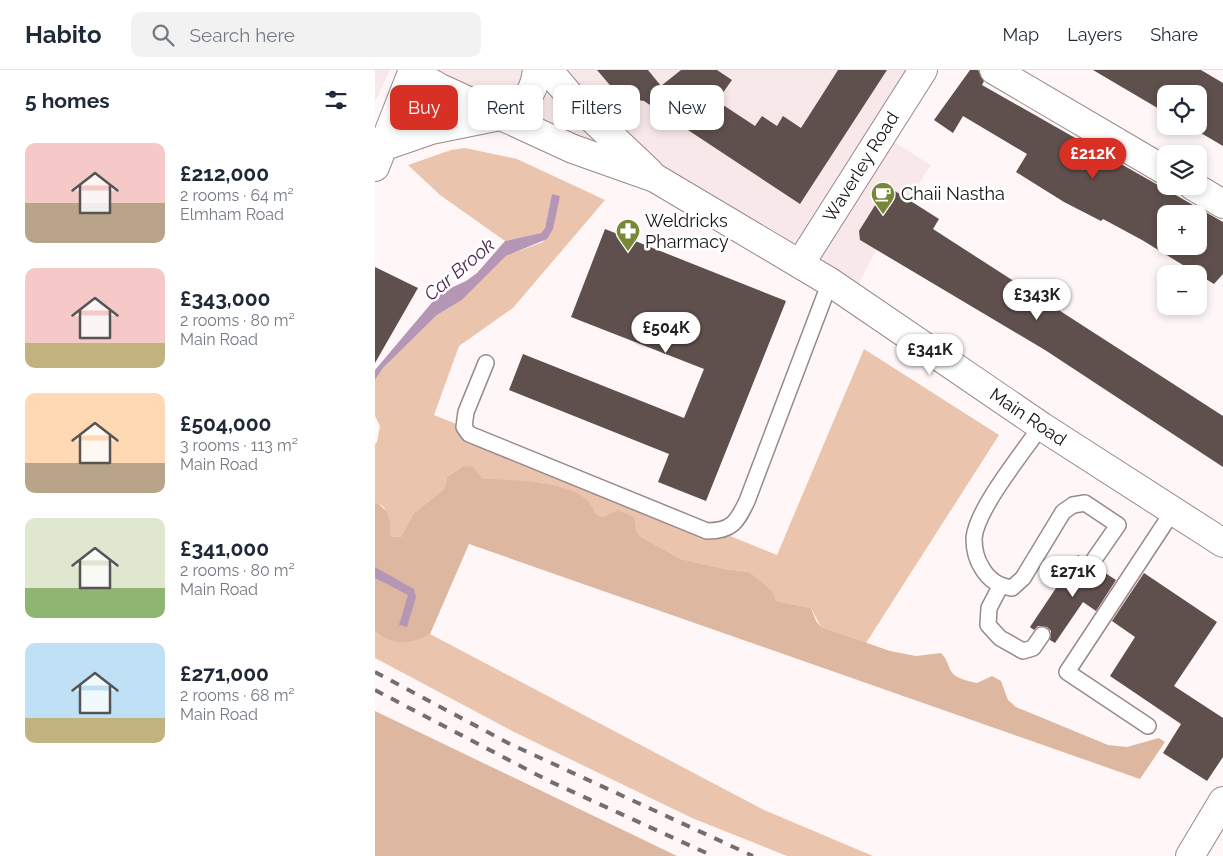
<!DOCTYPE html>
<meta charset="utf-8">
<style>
:root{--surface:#fff;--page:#f2f2f3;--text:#1f2937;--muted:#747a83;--line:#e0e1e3;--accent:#d93025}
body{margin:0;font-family:Raleway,sans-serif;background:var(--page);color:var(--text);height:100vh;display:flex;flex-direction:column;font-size:19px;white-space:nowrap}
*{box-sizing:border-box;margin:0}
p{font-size:16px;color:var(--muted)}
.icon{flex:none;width:28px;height:28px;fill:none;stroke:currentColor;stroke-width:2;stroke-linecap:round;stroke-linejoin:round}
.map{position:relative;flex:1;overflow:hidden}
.details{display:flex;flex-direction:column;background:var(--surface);width:375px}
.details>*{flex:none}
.top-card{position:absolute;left:15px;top:15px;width:475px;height:45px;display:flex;gap:10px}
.buttons{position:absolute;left:782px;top:15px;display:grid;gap:10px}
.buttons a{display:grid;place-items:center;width:50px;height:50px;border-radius:10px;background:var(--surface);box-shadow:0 2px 8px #0003;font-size:25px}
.price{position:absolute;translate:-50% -42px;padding:0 11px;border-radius:18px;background:#fff;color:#222;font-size:16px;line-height:32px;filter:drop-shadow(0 1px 2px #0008)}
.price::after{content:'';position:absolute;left:50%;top:30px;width:15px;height:11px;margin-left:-8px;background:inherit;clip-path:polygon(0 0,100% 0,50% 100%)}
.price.on{background:var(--accent);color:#fff}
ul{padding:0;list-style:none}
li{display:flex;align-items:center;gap:15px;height:125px;padding:0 25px}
li span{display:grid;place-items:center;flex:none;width:140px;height:100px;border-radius:10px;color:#555}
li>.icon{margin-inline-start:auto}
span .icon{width:60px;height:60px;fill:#fffc;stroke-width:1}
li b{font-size:21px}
h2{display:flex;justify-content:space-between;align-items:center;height:60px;padding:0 25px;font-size:21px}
.tag{padding:0 18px;border-radius:10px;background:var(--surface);box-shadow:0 2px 8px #0003;font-size:18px;line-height:45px}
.tag.on{background:var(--accent);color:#fff}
header{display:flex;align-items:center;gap:30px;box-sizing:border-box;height:70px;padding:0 25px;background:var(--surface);border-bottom:1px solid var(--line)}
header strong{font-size:24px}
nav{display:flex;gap:28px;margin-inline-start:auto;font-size:18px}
.search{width:350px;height:45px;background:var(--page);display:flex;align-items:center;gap:12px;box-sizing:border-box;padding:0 18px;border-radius:10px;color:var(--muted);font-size:19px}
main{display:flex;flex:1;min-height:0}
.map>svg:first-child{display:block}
.built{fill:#f8e8ea}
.green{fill:#eac4ac}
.forest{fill:#ddb79f}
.water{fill:#b597b5}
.building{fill:#5f504d;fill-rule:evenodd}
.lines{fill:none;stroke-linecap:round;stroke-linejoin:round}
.service-casing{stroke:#99898a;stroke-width:18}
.minor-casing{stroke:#99898a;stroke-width:30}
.secondary-casing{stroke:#99898a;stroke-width:30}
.trunk-casing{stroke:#99898a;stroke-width:30}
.service{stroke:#fff;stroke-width:15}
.minor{stroke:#fff;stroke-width:28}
.secondary{stroke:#fff;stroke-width:28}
.trunk{stroke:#fff;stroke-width:28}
.rail{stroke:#756e6f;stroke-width:4;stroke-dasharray:9 9;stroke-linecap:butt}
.labels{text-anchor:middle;stroke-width:5;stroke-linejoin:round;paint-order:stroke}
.street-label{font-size:18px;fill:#191314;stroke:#fff}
.poi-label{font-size:18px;fill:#191314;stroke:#fff;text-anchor:start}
.water-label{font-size:19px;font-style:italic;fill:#4f2750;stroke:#fff}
</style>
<header>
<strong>Habito</strong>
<div class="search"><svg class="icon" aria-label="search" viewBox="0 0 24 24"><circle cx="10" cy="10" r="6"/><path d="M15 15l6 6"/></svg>Search here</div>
<nav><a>Map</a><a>Layers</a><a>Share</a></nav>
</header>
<main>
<section class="details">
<h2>5 homes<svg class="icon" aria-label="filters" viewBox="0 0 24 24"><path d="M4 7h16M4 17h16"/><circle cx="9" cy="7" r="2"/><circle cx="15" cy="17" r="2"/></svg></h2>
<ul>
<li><span style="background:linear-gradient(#f6c9c9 60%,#b9a48a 0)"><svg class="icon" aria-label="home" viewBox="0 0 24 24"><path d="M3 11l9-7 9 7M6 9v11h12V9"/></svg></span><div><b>£212,000</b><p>2 rooms · 64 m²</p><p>Elmham Road</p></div></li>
<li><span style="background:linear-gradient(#f6c9c9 75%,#c2b280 0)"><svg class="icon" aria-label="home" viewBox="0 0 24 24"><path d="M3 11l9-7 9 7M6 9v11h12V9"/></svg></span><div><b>£343,000</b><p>2 rooms · 80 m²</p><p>Main Road</p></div></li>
<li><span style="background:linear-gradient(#ffd9b3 70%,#b9a48a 0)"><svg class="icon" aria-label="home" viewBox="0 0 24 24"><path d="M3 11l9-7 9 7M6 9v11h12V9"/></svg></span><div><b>£504,000</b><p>3 rooms · 113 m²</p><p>Main Road</p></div></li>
<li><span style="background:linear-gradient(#dfe7d0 70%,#8fb573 0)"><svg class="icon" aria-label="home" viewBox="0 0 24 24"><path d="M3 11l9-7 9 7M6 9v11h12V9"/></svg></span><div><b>£341,000</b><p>2 rooms · 80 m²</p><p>Main Road</p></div></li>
<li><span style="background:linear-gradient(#bfe0f5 75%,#c2b280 0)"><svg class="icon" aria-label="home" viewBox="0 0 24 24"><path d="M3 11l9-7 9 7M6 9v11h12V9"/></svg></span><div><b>£271,000</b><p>2 rooms · 68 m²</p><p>Main Road</p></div></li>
</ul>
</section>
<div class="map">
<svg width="848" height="786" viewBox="0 0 848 786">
<rect width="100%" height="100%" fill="#fef6f7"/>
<g class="built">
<polygon points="0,0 15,0 0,32"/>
<polygon points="59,0 548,0 506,64 556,95 501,180 477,227"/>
</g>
<g class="green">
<polygon points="90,78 142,89 230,130 138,238 84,276 59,345 402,485 489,279 624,365 491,573 446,557 436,538 401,531 374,502 350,499 306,489 266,467 242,440 227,447 171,414 107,408 88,396 72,407 69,419 38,444 26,467 15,466 15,458 9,437 0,432 0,374 2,372 5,356 0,346 0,310 8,298 62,245 87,230 131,186 168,172 185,126 177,125 170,158 166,163 130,171 65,125 33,95 76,80"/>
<path d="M0 561C16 573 37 573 55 564L389 740 498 786H412L317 748 139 662 0 588Z"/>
</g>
<g class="forest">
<path d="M88 396 98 397 107 408C137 411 210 409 220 443L227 447 242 440 259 447 261 461 266 467 306 489 350 499 374 502 397 521 401 531 436 538 441 551 446 557 515 581 541 586 566 583C572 589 572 593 576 601 580 609 594 611 602 613L617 606 626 611 633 630 641 637 733 675 752 677 784 668 790 672 765 709 94 474 55 564C34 575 19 576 0 561V432C14 439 16 452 15 466L26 467 38 444 69 419 72 407Z"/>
<polygon points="0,641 302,786 0,786"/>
</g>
<g class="water">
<polygon points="177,124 185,126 178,159 172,169 131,186 87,230 62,245 8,298 0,310 0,300 65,223 91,211 102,203 130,171 166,163 170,158"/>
<polygon points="0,497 39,519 41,527 32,557 24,555 33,525 0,508"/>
</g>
<g class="building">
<polygon points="222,0 273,0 286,16 306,0 342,0 357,10 342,31 380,56 387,46 402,56 408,46 426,58 463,0 512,0 425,134 269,31 245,27"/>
<path d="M595 0H603L609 11 607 15 848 152V204L839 214 767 170 728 149 726 151 689 132 641 102 652 84 588 46 578 63 559 50ZM791 144H824V176H791Z"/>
<polygon points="718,0 826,0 848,13 848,76 814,56 824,56 824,24 791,24 791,43"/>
<polygon points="512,116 564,149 558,159 848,346 848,397 670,280 485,170 484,161"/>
<polygon points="230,159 411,231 331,431 283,412 294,384 134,320 148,284 309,348 329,299 196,247"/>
<polygon points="0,197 43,218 0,293"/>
<polygon points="703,485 708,488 707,498 711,502 720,503 724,499 741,510 721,541 708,532 680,573 675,570 676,561 672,557 663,556 659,560 655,557"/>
<polygon points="769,503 842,552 799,616 848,648 848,687 832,711 788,683 806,654 735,606 760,567 737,551"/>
</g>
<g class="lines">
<defs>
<g id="service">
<path d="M111 293 91 342 89 357 94 364 332 461C357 461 362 452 372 431L455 212"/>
<path d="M666 356C648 383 602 438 599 468 599 479 601 489 607 498 614 510 623 516 637 518L648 508 688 442 698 435 710 433 743 455 716 494"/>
<polyline points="625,517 614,538 613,555 625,568 648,581 658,578 667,565"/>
<polyline points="773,656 692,602 798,441"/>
</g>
<g id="minor">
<polyline points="619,0 791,101"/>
<polyline points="818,116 848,134"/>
<polyline points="425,194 548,0"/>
<polyline points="815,786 848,731"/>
</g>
<g id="secondary">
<polyline points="173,0 202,34 274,102"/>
<polyline points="37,2 65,18 198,79 280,108 455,212 666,356 848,473"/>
<path d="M125 46C148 37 159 25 162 0"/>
</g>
<g id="trunk">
<polyline points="7,77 56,60 125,46"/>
<polyline points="0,97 38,0"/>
</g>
</defs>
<use href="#service" class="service-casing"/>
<use href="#minor" class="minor-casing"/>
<use href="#secondary" class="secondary-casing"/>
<use href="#trunk" class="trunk-casing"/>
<use href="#service" class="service"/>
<use href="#minor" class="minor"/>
<use href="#secondary" class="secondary"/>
<use href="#trunk" class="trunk"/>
<g class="rail">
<polyline points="0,602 133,673 378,786"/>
<polyline points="0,620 174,711 338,786"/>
</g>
</g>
<defs>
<symbol id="cafe-pin" viewBox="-11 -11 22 30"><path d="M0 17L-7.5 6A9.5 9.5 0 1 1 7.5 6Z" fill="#778837" stroke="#fff"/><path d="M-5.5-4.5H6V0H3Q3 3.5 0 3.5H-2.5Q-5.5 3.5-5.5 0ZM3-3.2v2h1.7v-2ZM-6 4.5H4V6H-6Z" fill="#fff"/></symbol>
<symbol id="pharmacy-pin" viewBox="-11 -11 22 30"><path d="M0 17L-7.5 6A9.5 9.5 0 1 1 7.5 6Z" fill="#778837" stroke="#fff"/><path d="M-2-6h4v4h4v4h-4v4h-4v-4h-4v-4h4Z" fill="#fff"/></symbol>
</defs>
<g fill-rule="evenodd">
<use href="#cafe-pin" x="494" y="110" width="28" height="38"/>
<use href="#pharmacy-pin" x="239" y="147" width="28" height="38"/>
</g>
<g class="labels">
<g class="street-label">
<text transform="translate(486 97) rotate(-58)" y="6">Waverley Road</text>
<text transform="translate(653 347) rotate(34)" y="6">Main Road</text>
</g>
<g class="poi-label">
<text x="526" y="130">Chaii Nastha</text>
<text x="270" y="157">Weldricks<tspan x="270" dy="21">Pharmacy</tspan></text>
</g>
<g class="water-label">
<text transform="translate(84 199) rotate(-40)" y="7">Car Brook</text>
</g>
</g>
</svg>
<div class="buttons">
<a><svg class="icon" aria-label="locate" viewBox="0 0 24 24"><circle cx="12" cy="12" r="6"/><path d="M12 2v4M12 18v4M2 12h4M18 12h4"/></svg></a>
<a><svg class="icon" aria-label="layers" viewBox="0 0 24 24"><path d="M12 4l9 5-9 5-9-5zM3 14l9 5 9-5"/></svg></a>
<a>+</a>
<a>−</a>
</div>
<b class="price on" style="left:718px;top:110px">£212K</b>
<b class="price" style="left:662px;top:251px">£343K</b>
<b class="price" style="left:291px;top:284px">£504K</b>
<b class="price" style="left:555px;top:306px">£341K</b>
<b class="price" style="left:698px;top:528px">£271K</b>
<div class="top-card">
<a class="tag on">Buy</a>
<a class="tag">Rent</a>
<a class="tag">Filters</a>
<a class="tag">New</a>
</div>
</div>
</main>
